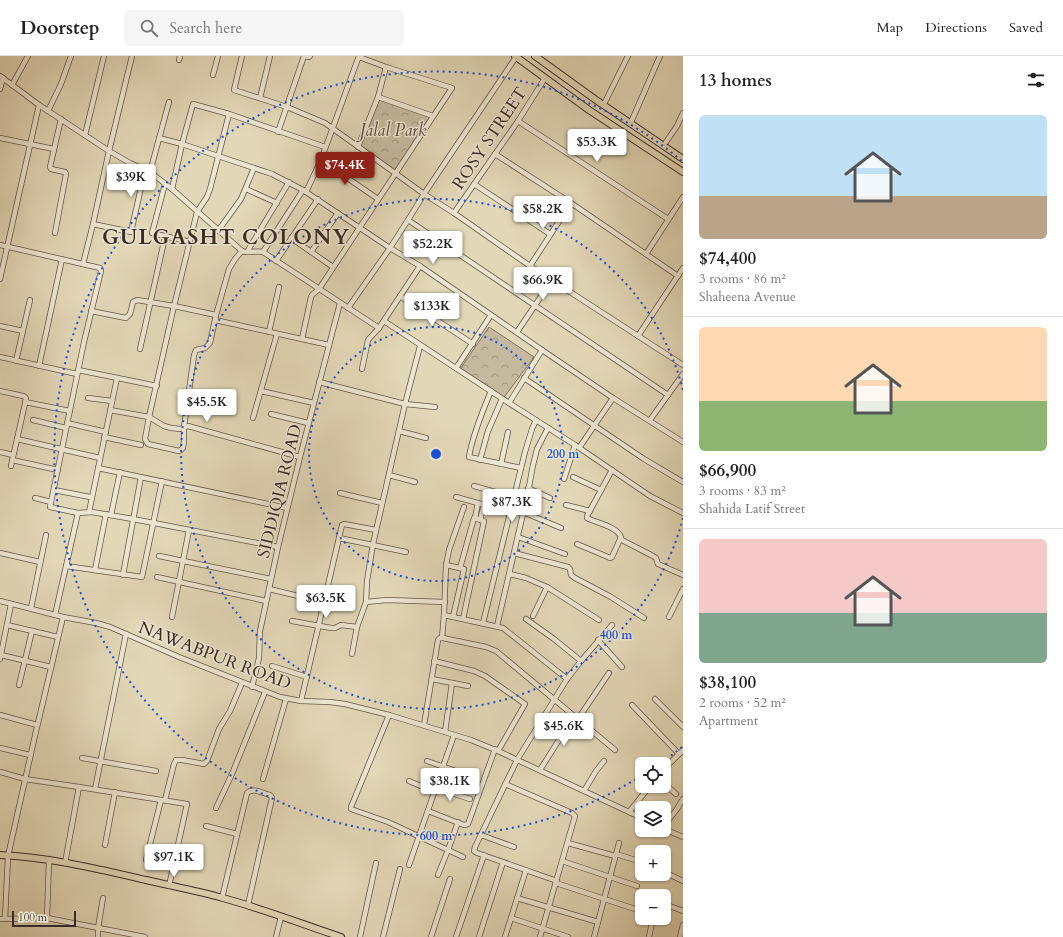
<!DOCTYPE html>
<meta charset="utf-8">
<style>
:root{--surface:#fff;--page:#f6f6f6;--text:#202124;--muted:#757577;--line:#e0e0e0;--accent:#8f2418}
body{margin:0;font-family:Cardo,serif;background:var(--page);color:var(--text);height:100vh;display:flex;flex-direction:column;font-size:15px;white-space:nowrap}
*{box-sizing:border-box;margin:0}
p{font-size:13px;color:var(--muted)}
.icon{flex:none;width:22px;height:22px;fill:none;stroke:currentColor;stroke-width:2;stroke-linecap:round;stroke-linejoin:round}
.map{position:relative;flex:1;overflow:hidden}
.panel{display:flex;flex-direction:column;background:var(--surface);width:380px}
.panel>*{flex:none}
.fabs{position:absolute;left:635px;top:701px;display:grid;gap:8px}
.fabs a{display:grid;place-items:center;width:36px;height:36px;border-radius:6px;background:var(--surface);box-shadow:0 1px 3px #0004;font-size:20px}
.scale{position:absolute;left:12px;bottom:10px;width:64px;box-sizing:border-box;padding-left:4px;border:2px solid #392b27;border-top:0;font-size:11px;line-height:14px;white-space:nowrap;color:#392b27;-webkit-text-stroke:3px #ece5d0;paint-order:stroke}
.price{position:absolute;translate:-50% -34px;padding:0 9px;border-radius:4px;background:#fff;color:#222;font-size:13px;line-height:26px;filter:drop-shadow(0 1px 2px #0008)}
.price::after{content:'';position:absolute;left:50%;top:24px;width:12px;height:9px;margin-left:-6px;background:inherit;clip-path:polygon(0 0,100% 0,50% 100%)}
.price.active{background:var(--accent);color:#fff}
ul{padding:0;list-style:none}
li{display:grid;align-content:center;gap:8px;height:212px;padding:0 16px}
li+li{border-top:1px solid var(--line)}
li span{display:grid;place-items:center;height:124px;border-radius:6px;color:#555}
li>.icon{margin-inline-start:auto}
span .icon{width:72px;height:72px;fill:#fffc;stroke-width:1}
li b{font-size:17px}
h2{display:flex;justify-content:space-between;align-items:center;height:48px;padding:0 16px;font-size:17px}
header{display:flex;align-items:center;gap:24px;box-sizing:border-box;height:56px;padding:0 20px;background:var(--surface);border-bottom:1px solid var(--line)}
header strong{font-size:19px}
nav{display:flex;gap:22px;margin-inline-start:auto;font-size:14px}
.search{width:280px;height:36px;background:var(--page);display:flex;align-items:center;gap:10px;box-sizing:border-box;padding:0 14px;border-radius:6px;color:var(--muted);font-size:15px}
main{display:flex;flex:1;min-height:0}
.map>svg:first-child{display:block}
.park{fill:url(#park-crowns);stroke:#7f7263}
.lines{fill:none;stroke-linecap:round;stroke-linejoin:round}
.minor-casing{stroke:#63564b;stroke-width:6}
.major-casing{stroke:#392b27;stroke-width:8}
.minor{stroke:#ece5d0;stroke-width:4.5}
.major{stroke:#e2d7b7;stroke-width:6}
.ring{fill:none;stroke:#1d4ed8;stroke-width:2;stroke-dasharray:2 4}
.labels{text-anchor:middle;stroke-width:3;stroke-linejoin:round;paint-order:stroke}
.park-label{font-size:17px;font-style:italic;fill:#55483f;stroke:#ece5d0}
.street-label{font-size:17px;fill:#392b27;stroke:#ece5d0}
.district-label{font-size:21px;font-weight:bold;letter-spacing:1px;fill:#392b27;stroke:#ece5d0}
.centre{fill:#1d4ed8;stroke:#ece5d0;stroke-width:2}
.ring-label{font-size:12px;text-anchor:middle;font-weight:bold;fill:#1d4ed8;stroke:#ece5d0;stroke-width:3;stroke-linejoin:round;paint-order:stroke}
</style>
<header>
<strong>Doorstep</strong>
<div class="search"><svg class="icon" aria-label="search" viewBox="0 0 24 24"><circle cx="10" cy="10" r="6"/><path d="M15 15l6 6"/></svg>Search here</div>
<nav><a>Map</a><a>Directions</a><a>Saved</a></nav>
</header>
<main>
<div class="map">
<svg width="683" height="881" viewBox="0 0 683 881">
<defs>
<pattern id="park-crowns" width="20" height="18" patternUnits="userSpaceOnUse"><rect width="20" height="18" fill="#c5ba9f"/><path d="M2 6a3 3 0 1 1 6 0M12 15a3 3 0 1 1 6 0" fill="none" stroke="#a19782"/></pattern>
</defs>
<rect width="100%" height="100%" fill="#e2d7b7"/>
<filter id="stains"><feTurbulence type="fractalNoise" baseFrequency=".005" numOctaves="4"/><feColorMatrix values="0 0 0 0 .2 0 0 0 0 .09 0 0 0 0 .02 0 0 0 .5 -.17"/></filter>
<radialGradient id="worn" r=".72"><stop offset=".6" stop-color="#630" stop-opacity="0"/><stop offset="1" stop-color="#630" stop-opacity=".3"/></radialGradient>
<g class="park">
<polygon points="378,41 433,60 395,117 358,91"/>
<polygon points="489,271 534,301 502,344 458,316"/>
</g>
<g class="lines">
<defs>
<g id="minor">
<polyline points="242,0 234,34 287,51 325,67 395,117 424,138 454,157 530,210 683,309"/>
<polyline points="304,0 309,1 310,0"/>
<polyline points="179,4 180,0"/>
<polyline points="213,19 218,0"/>
<path d="M0 20 39 49 109 95 130 107 150 116 172 133 242 195C248 198 256 194 263 196L379 272"/>
<polyline points="12,29 28,0"/>
<polyline points="0,33 3,22"/>
<polyline points="378,41 433,60"/>
<polyline points="260,42 270,0"/>
<polyline points="605,46 628,0"/>
<polyline points="48,55 61,28 71,0"/>
<polyline points="229,58 210,133 207,141 197,156 174,250 149,361 145,383 146,385 148,388 179,395 181,394 183,392 184,385 184,371 194,299 196,294 205,292 210,287 216,259 229,213 235,203 242,195"/>
<polyline points="632,64 660,0"/>
<polyline points="518,65 668,163"/>
<polyline points="278,76 304,0"/>
<polyline points="85,79 104,0"/>
<polyline points="0,82 54,93"/>
<polyline points="159,82 182,88 272,118 303,134 390,192 420,210 542,294 613,342 683,386"/>
<polyline points="666,86 677,70 683,57"/>
<polyline points="358,91 378,41 386,11"/>
<polyline points="495,98 571,147 678,220"/>
<polyline points="321,104 378,143"/>
<polyline points="150,116 169,46"/>
<polyline points="165,128 152,177 190,186"/>
<polyline points="474,128 550,178"/>
<polyline points="172,133 182,88 193,48 229,58 325,91"/>
<polyline points="246,133 277,147"/>
<polyline points="306,136 321,104 359,0"/>
<polyline points="454,157 518,65 545,22"/>
<polyline points="408,164 668,339"/>
<polyline points="93,168 131,176 145,114"/>
<polyline points="218,175 241,143 254,112"/>
<polyline points="55,177 66,118 65,116 51,113 50,111 61,63"/>
<polyline points="291,182 333,211"/>
<polyline points="0,189 100,212 101,215 84,286 50,451 78,457 92,456 133,463 278,491"/>
<polyline points="247,196 289,126"/>
<polyline points="263,196 303,134"/>
<polyline points="311,196 338,157"/>
<polyline points="646,198 683,141"/>
<polyline points="276,205 318,143"/>
<polyline points="83,208 93,168 109,95 132,0"/>
<polyline points="530,210 571,147"/>
<polyline points="0,223 39,49"/>
<polyline points="400,240 473,288"/>
<polyline points="348,252 390,192 408,164 424,138 516,1"/>
<polyline points="91,255 126,262 130,258 133,246 137,244 174,250 216,259"/>
<polyline points="215,264 329,289"/>
<polyline points="384,265 509,347 575,389 650,440 683,457"/>
<polyline points="0,270 23,275"/>
<polyline points="269,276 279,231"/>
<polyline points="517,276 552,224"/>
<polyline points="638,280 683,212"/>
<polyline points="302,283 311,241 312,239 319,233 452,32 386,11 359,1"/>
<polyline points="140,293 165,181"/>
<polyline points="0,301 77,318"/>
<polyline points="16,305 30,244"/>
<polyline points="39,310 62,203"/>
<polyline points="456,312 491,259"/>
<polyline points="362,313 368,284 379,272 420,210"/>
<polyline points="78,314 157,330"/>
<polyline points="524,322 644,403 683,426"/>
<polyline points="319,326 405,348 435,351"/>
<polyline points="0,335 23,340 25,341 26,343 11,410"/>
<polyline points="261,335 314,347"/>
<path d="M491 335C483 354 472 381 469 401L521 412"/>
<polyline points="88,342 112,345"/>
<polyline points="25,346 70,355"/>
<polyline points="509,347 542,294"/>
<polyline points="110,354 149,361 164,370 171,372 180,373 188,370 300,401"/>
<polyline points="271,358 308,367"/>
<polyline points="253,362 277,278"/>
<polyline points="33,364 66,372"/>
<polyline points="650,364 683,318"/>
<polyline points="67,367 106,376"/>
<polyline points="399,375 426,382"/>
<polyline points="104,381 141,389"/>
<polyline points="17,383 100,402"/>
<polyline points="579,392 613,342"/>
<polyline points="0,396 13,399"/>
<polyline points="12,404 58,414"/>
<polyline points="480,404 488,375 502,343"/>
<polyline points="501,408 508,376"/>
<polyline points="98,412 287,452"/>
<polyline points="389,419 415,426"/>
<polyline points="573,421 601,434"/>
<polyline points="564,423 575,389"/>
<polyline points="474,430 513,441"/>
<polyline points="528,432 550,442"/>
<polyline points="54,434 90,441"/>
<polyline points="340,437 382,447"/>
<polyline points="456,441 510,456"/>
<polyline points="35,442 51,446"/>
<polyline points="566,449 590,455"/>
<polyline points="89,456 117,322"/>
<polyline points="523,456 561,472"/>
<polyline points="111,459 120,416"/>
<polyline points="475,462 478,447"/>
<polyline points="480,464 484,449"/>
<polyline points="518,481 565,498"/>
<polyline points="339,482 406,496"/>
<polyline points="620,483 653,500 656,502 658,508 683,519"/>
<path d="M577 488 608 501 610 502 612 501 621 481C617 471 598 467 589 463L587 462V460L612 414"/>
<polyline points="0,497 40,506"/>
<polyline points="514,497 568,511 570,513 571,519 575,522 611,541 644,562"/>
<polyline points="159,500 271,523"/>
<polyline points="446,509 464,513 453,561"/>
<polyline points="66,510 142,521 162,425"/>
<polyline points="460,512 474,462 484,465 463,563"/>
<polyline points="95,514 106,458"/>
<polyline points="510,518 526,522 547,531 599,564"/>
<polyline points="123,519 141,421"/>
<polyline points="157,521 266,545"/>
<polyline points="269,533 311,543 326,540"/>
<polyline points="0,545 63,561 96,567 110,571 179,601 280,641 301,645 330,646 345,648 389,659 471,684 498,695 642,762"/>
<polyline points="366,546 387,544 445,546"/>
<polyline points="31,552 46,479"/>
<polyline points="55,559 78,457"/>
<polyline points="444,559 503,572 567,623"/>
<polyline points="533,560 547,531"/>
<polyline points="172,561 189,474"/>
<polyline points="669,561 683,533"/>
<polyline points="526,563 554,583 581,605"/>
<polyline points="292,565 331,572 335,572 341,569 357,571"/>
<polyline points="483,567 525,396 532,373 536,364"/>
<polyline points="7,569 58,581"/>
<polyline points="497,570 528,436 533,409 537,393 548,372"/>
<polyline points="442,582 444,559 446,509 449,494 464,451"/>
<polyline points="598,584 622,611"/>
<polyline points="352,598 357,571 366,546 367,525 373,488 405,348 420,290"/>
<polyline points="1,599 51,611"/>
<polyline points="0,603 11,548"/>
<polyline points="434,605 474,615 485,620 525,648 498,695"/>
<polyline points="272,610 307,621"/>
<polyline points="432,623 468,630"/>
<polyline points="19,629 32,575"/>
<polyline points="252,631 259,602 260,575 278,491 300,401 340,247"/>
<polyline points="655,643 683,671"/>
<polyline points="301,645 342,469 344,468 376,474"/>
<polyline points="632,649 679,698"/>
<polyline points="0,659 37,669"/>
<polyline points="389,659 351,751 351,753 388,766 463,801"/>
<polyline points="578,663 609,617"/>
<polyline points="424,669 438,584 440,582 443,582 486,591 496,595 615,694"/>
<polyline points="445,676 452,627"/>
<polyline points="0,692 30,699"/>
<polyline points="82,702 156,715"/>
<polyline points="427,705 467,719"/>
<polyline points="664,713 683,694"/>
<polyline points="540,714 574,660"/>
<polyline points="0,716 25,723 79,731 187,748 169,830"/>
<polyline points="263,723 286,643"/>
<polyline points="409,725 435,736"/>
<polyline points="664,727 676,738"/>
<polyline points="505,728 572,757 575,760 540,881"/>
<polyline points="436,732 470,743"/>
<polyline points="95,733 126,578"/>
<polyline points="584,735 596,715 604,705"/>
<polyline points="165,744 174,708 176,704 182,704 204,708 207,705 219,673 230,655 242,627"/>
<polyline points="216,752 232,718 265,636"/>
<polyline points="428,755 464,769 468,768 495,693"/>
<polyline points="629,756 650,730"/>
<polyline points="206,770 237,778"/>
<polyline points="664,770 677,753 683,743"/>
<polyline points="664,773 683,781"/>
<polyline points="481,779 514,791"/>
<polyline points="568,787 615,800"/>
<polyline points="105,789 115,736"/>
<polyline points="616,798 642,806"/>
<polyline points="146,804 161,744"/>
<polyline points="562,805 637,830"/>
<polyline points="65,807 79,731"/>
<polyline points="409,809 454,679"/>
<polyline points="664,816 683,825"/>
<polyline points="438,819 448,794 458,766"/>
<polyline points="557,825 477,797 474,795 475,791 517,704 567,623 581,605 612,569"/>
<polyline points="556,827 638,854"/>
<path d="M222 842 247 737C253 731 262 737 270 739L271 740 272 742 248 849"/>
<polyline points="517,842 598,866"/>
<polyline points="664,848 683,855"/>
<polyline points="47,862 49,804"/>
<polyline points="511,862 568,881"/>
<polyline points="0,863 47,862 145,881"/>
<polyline points="5,863 8,800 34,684 63,561"/>
<polyline points="98,881 98,872 103,842"/>
<polyline points="276,881 281,861"/>
<polyline points="360,881 376,807"/>
<polyline points="383,881 400,813"/>
<polyline points="431,881 450,823"/>
<polyline points="456,881 484,799"/>
<polyline points="479,881 503,806"/>
<polyline points="505,881 526,814"/>
<polyline points="594,881 619,787"/>
<polyline points="649,881 653,862"/>
<polyline points="680,881 683,869"/>
</g>
<g id="major">
<polyline points="515,0 589,54 683,116"/>
<polyline points="535,0 596,44 683,103"/>
<path d="M0 799C49 801 98 813 146 824 172 830 198 835 223 842 263 853 302 868 341 881"/>
</g>
</defs>
<use href="#minor" class="minor-casing"/>
<use href="#major" class="major-casing"/>
<use href="#minor" class="minor"/>
<use href="#major" class="major"/>
</g>
<g class="ring">
<circle cx="436" cy="398" r="127"/>
<path d="M683 462A255 255 0 1 1 683 334"/>
<path d="M682 691A382 382 0 0 1 661 707M641 720A382 382 0 1 1 682 105"/>
</g>
<g class="labels">
<g class="park-label">
<text x="393" y="80">Jalal Park</text>
</g>
<g class="street-label">
<text transform="translate(489 82) rotate(-56)" y="6">ROSY STREET</text>
<text transform="translate(279 435) rotate(-76)" y="6">SIDDIQIA ROAD</text>
<text transform="translate(215 599) rotate(21)" y="6">NAWABPUR ROAD</text>
</g>
<g class="district-label">
<text x="226" y="188">GULGASHT COLONY</text>
</g>
</g>
<circle cx="436" cy="398" r="6" class="centre"/>
<g class="ring-label">
<text x="563" y="402">200 m</text>
<text x="616" y="583">400 m</text>
<text x="436" y="784">600 m</text>
</g>
<rect width="100%" height="100%" filter="url(#stains)"/>
<rect width="100%" height="100%" fill="url(#worn)"/>
</svg>
<div class="fabs">
<a><svg class="icon" aria-label="locate" viewBox="0 0 24 24"><circle cx="12" cy="12" r="6"/><path d="M12 2v4M12 18v4M2 12h4M18 12h4"/></svg></a>
<a><svg class="icon" aria-label="layers" viewBox="0 0 24 24"><path d="M12 4l9 5-9 5-9-5zM3 14l9 5 9-5"/></svg></a>
<a>+</a>
<a>−</a>
</div>
<div class="scale">100 m</div>
<b class="price" style="left:597px;top:107px">$53.3K</b>
<b class="price active" style="left:345px;top:130px">$74.4K</b>
<b class="price" style="left:131px;top:142px">$39K</b>
<b class="price" style="left:543px;top:174px">$58.2K</b>
<b class="price" style="left:433px;top:209px">$52.2K</b>
<b class="price" style="left:543px;top:245px">$66.9K</b>
<b class="price" style="left:432px;top:271px">$133K</b>
<b class="price" style="left:207px;top:367px">$45.5K</b>
<b class="price" style="left:512px;top:467px">$87.3K</b>
<b class="price" style="left:326px;top:563px">$63.5K</b>
<b class="price" style="left:564px;top:691px">$45.6K</b>
<b class="price" style="left:450px;top:746px">$38.1K</b>
<b class="price" style="left:174px;top:822px">$97.1K</b>
</div>
<section class="panel">
<h2>13 homes<svg class="icon" aria-label="filters" viewBox="0 0 24 24"><path d="M4 7h16M4 17h16"/><circle cx="9" cy="7" r="2"/><circle cx="15" cy="17" r="2"/></svg></h2>
<ul>
<li><span style="background:linear-gradient(#bfe0f5 65%,#b9a48a 0)"><svg class="icon" aria-label="home" viewBox="0 0 24 24"><path d="M3 11l9-7 9 7M6 9v11h12V9"/></svg></span><div><b>$74,400</b><p>3 rooms · 86 m²</p><p>Shaheena Avenue</p></div></li>
<li><span style="background:linear-gradient(#ffd9b3 60%,#8fb573 0)"><svg class="icon" aria-label="home" viewBox="0 0 24 24"><path d="M3 11l9-7 9 7M6 9v11h12V9"/></svg></span><div><b>$66,900</b><p>3 rooms · 83 m²</p><p>Shahida Latif Street</p></div></li>
<li><span style="background:linear-gradient(#f6c9c9 60%,#7fa58c 0)"><svg class="icon" aria-label="home" viewBox="0 0 24 24"><path d="M3 11l9-7 9 7M6 9v11h12V9"/></svg></span><div><b>$38,100</b><p>2 rooms · 52 m²</p><p>Apartment</p></div></li>
</ul>
</section>
</main>
